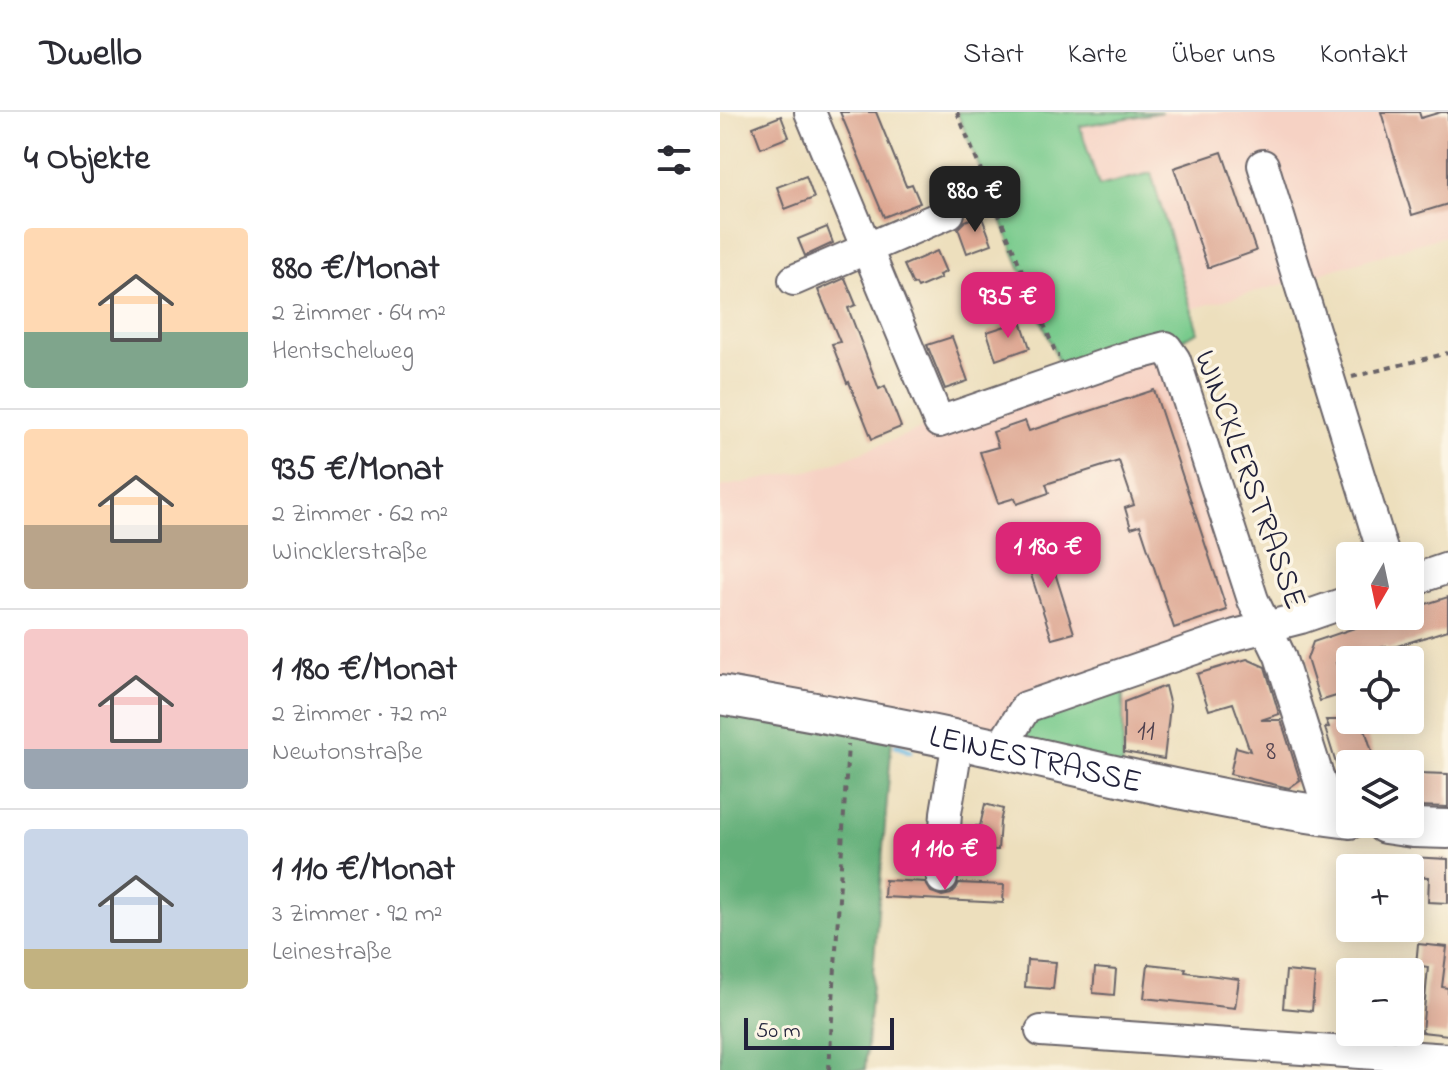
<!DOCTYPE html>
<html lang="de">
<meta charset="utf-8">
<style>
:root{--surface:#fff;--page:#f2f2f3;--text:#2b2b33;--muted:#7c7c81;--line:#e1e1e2;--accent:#db2777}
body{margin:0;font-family:"Indie Flower",sans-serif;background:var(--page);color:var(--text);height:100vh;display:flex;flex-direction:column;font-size:30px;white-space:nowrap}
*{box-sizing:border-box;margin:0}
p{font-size:26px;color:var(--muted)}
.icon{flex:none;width:44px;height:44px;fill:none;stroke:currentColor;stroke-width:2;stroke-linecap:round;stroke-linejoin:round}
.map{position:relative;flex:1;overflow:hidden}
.drawer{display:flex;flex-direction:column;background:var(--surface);width:720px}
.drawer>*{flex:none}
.needle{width:52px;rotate:189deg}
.buttons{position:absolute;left:616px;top:430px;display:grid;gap:16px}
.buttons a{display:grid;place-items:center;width:88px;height:88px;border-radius:8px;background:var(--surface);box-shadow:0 4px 20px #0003;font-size:40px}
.scale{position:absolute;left:24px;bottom:20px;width:150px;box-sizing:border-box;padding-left:8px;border:4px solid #22223b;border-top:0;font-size:22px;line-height:28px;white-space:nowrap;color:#22223b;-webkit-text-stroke:6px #fcf5e5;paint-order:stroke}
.price{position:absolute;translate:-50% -68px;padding:0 18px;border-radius:16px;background:var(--accent);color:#fff;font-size:26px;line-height:52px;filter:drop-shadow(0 2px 4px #0008)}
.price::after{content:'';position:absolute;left:50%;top:48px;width:24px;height:18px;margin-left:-12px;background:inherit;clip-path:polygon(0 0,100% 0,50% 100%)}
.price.selected{background:#222;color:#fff}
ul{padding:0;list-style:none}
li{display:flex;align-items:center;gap:24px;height:200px;padding:0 24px}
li+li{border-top:2px solid var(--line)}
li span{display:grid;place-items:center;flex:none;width:224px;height:160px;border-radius:8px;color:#555}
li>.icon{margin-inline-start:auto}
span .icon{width:96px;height:96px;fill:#fffc;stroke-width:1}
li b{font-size:34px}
h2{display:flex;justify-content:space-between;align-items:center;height:96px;padding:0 24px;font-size:34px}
header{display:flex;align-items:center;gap:48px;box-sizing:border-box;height:112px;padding:0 40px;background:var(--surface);border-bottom:2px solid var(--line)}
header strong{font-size:38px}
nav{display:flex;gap:44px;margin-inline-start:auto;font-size:28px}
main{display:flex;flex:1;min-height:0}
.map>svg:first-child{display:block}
.built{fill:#f6d2c4}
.green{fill:#79cb8d;stroke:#4e7664;stroke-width:2}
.forest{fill:#62af78;stroke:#42685a;stroke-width:2}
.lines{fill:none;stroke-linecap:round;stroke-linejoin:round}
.stream{stroke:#67b8e2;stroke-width:6}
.building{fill:#dda691}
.minor-casing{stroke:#696468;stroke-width:34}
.major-casing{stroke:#696468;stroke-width:42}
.path{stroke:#696468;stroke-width:4;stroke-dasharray:6 6;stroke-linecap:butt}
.minor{stroke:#fff;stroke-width:30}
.major{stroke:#fff;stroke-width:38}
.labels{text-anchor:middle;stroke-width:7;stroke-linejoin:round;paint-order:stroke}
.number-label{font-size:28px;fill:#514350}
.street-label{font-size:32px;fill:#22223b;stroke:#fcf5e5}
</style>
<header>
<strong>Dwello</strong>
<nav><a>Start</a><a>Karte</a><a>Über uns</a><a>Kontakt</a></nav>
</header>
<main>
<section class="drawer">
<h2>4 Objekte<svg class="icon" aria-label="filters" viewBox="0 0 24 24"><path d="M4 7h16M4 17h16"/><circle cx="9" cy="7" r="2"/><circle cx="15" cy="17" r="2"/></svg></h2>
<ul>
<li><span style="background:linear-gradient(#ffd9b3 65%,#7fa58c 0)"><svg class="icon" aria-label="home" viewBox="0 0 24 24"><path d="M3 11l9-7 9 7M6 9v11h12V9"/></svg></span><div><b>880 €/Monat</b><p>2 Zimmer · 64 m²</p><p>Hentschelweg</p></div></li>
<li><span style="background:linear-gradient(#ffd9b3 60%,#b9a48a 0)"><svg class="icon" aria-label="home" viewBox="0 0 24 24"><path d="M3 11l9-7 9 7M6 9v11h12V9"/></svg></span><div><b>935 €/Monat</b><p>2 Zimmer · 62 m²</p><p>Wincklerstraße</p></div></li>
<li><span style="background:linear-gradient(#f6c9c9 75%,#9aa5b1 0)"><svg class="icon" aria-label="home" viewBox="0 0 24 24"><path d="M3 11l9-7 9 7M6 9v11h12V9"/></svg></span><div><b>1 180 €/Monat</b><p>2 Zimmer · 72 m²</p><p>Newtonstraße</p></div></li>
<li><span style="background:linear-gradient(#c9d6e8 75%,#c2b280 0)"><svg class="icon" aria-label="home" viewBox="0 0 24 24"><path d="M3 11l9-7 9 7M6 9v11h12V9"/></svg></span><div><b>1 110 €/Monat</b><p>3 Zimmer · 92 m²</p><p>Leinestraße</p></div></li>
</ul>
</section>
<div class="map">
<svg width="728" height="958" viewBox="0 0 728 958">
<rect width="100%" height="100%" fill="#fcf5e5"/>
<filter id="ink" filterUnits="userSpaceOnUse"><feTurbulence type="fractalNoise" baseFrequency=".0125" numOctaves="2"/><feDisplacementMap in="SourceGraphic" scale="16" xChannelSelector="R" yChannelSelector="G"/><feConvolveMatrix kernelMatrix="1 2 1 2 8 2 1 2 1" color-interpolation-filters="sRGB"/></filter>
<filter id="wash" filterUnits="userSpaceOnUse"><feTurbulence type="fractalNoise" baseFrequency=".006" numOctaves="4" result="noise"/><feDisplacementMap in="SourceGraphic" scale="32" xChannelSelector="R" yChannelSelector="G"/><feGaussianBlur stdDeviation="1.8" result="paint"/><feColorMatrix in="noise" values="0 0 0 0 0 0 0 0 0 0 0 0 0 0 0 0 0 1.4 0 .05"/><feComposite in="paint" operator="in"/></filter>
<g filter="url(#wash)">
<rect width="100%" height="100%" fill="#eddfbd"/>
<g class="built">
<polygon points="442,0 728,0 728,123 579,168 471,197 431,61 379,74 360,13"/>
<polygon points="446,235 546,515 515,523 280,637 0,583 0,375 97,357 219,310"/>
</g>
<g class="green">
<polygon points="237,0 442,0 360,14 379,74 431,61 478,220 446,235 345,266"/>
<polygon points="403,561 403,665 280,637 306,595"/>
</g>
<polygon class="forest" points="0,583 173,614 145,958 0,958"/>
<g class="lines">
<polyline class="stream" points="177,633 190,639"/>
</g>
<g id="blocks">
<g class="building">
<polygon points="120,0 156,0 186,74 192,72 200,91 164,105"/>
<polygon points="661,0 699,0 701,6 721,0 728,0 728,92 692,103"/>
<polygon points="61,4 69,25 41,36 33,15"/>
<polygon points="502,40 536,139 488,156 454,56"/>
<polygon points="86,64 94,86 65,97 57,75"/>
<polygon points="261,103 272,132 247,141 238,116 245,109"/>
<polygon points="107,115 113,131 85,144 78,127"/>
<polygon points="217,139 226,160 219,163 221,166 198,176 196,172 193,173 184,153"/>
<polygon points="125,166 136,193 128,196 159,277 165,274 181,315 152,327 129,270 127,271 112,232 120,230 98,178"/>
<polygon points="301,209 310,236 276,248 267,220"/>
<polygon points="232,225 248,269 225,277 207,233"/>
<polygon points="434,278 507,498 454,516 420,413 411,416 405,396 414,393 399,349 326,372 329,381 297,392 295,386 278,391 260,340 278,335 273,320 305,309 309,319"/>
<polygon points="325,429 354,521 332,527 302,435"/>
<polygon points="728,485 728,518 668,537 666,534 616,551 626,581 600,589 587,547 593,530 658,508 657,504 690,504 690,497"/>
<polygon points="527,547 545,555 559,602 541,608 561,608 580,668 569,676 510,662 516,635 530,639 513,591 489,598 477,562"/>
<polygon points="445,574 450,594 444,647 404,640 404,590"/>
<polygon points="606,608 642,608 656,652 630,652 630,683 626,684 605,616 609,615"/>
<polygon points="697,661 728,662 728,695 696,694"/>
<polygon points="265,692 283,697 280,710 278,738 254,737 256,714 260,714"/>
<polygon points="690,745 728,747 728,791 708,790 709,765 690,764"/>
<polygon points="165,768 205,770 211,780 222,784 231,782 236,777 239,771 284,773 283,791 164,785"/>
<polygon points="698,832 727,835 722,875 728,876 728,923 702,920 708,855 696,853"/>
<polygon points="307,848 336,850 333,877 305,875"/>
<polygon points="428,852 466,856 465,860 519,867 515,896 424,886"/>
<polygon points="375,856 396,858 394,883 373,881"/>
<polygon points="566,859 595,862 592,899 563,896"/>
</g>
</g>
</g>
<g filter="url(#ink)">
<use href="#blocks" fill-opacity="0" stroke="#696468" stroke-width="2"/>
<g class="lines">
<defs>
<g id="minor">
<polyline points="90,0 219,310 407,245 446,235 455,248 533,488 560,544 611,705"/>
<polyline points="543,53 664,444"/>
<polyline points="74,168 229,101"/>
<polyline points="690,469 728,456"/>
<polyline points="280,637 306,595 515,523 581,506 630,489"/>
<polyline points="222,766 226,701 238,628"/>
<polyline points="321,919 728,947"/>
</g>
<g id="major">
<path id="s1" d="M0 583C80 597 159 611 238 628 368 656 498 690 630 707"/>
<polyline points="665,712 693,716 728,717"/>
</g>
</defs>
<use href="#minor" class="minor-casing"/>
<use href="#major" class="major-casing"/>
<g class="path">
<polyline points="237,0 337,244 339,244"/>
<polyline points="632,265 728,241"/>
<polyline points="109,958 128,632"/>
</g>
<use href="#minor" class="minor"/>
<use href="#major" class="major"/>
</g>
</g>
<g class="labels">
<g class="number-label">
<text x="426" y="627">11</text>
<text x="551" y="647">8</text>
</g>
<g class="street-label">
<text transform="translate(532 367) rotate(70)" y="11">WINCKLERSTRASSE</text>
<text dy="11" stroke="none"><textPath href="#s1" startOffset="322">LEINESTRASSE</textPath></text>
</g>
</g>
</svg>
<div class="buttons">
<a><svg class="needle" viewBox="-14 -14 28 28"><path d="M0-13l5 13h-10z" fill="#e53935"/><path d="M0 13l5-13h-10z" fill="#7c7c81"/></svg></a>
<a><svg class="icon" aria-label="locate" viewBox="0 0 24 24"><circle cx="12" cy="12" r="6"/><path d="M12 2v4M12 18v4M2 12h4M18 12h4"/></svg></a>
<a><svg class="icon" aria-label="layers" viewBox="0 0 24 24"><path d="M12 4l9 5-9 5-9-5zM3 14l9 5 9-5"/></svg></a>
<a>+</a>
<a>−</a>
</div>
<div class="scale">50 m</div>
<b class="price selected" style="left:255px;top:122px">880 €</b>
<b class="price" style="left:288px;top:228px">935 €</b>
<b class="price" style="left:328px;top:478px">1 180 €</b>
<b class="price" style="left:225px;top:780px">1 110 €</b>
</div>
</main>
